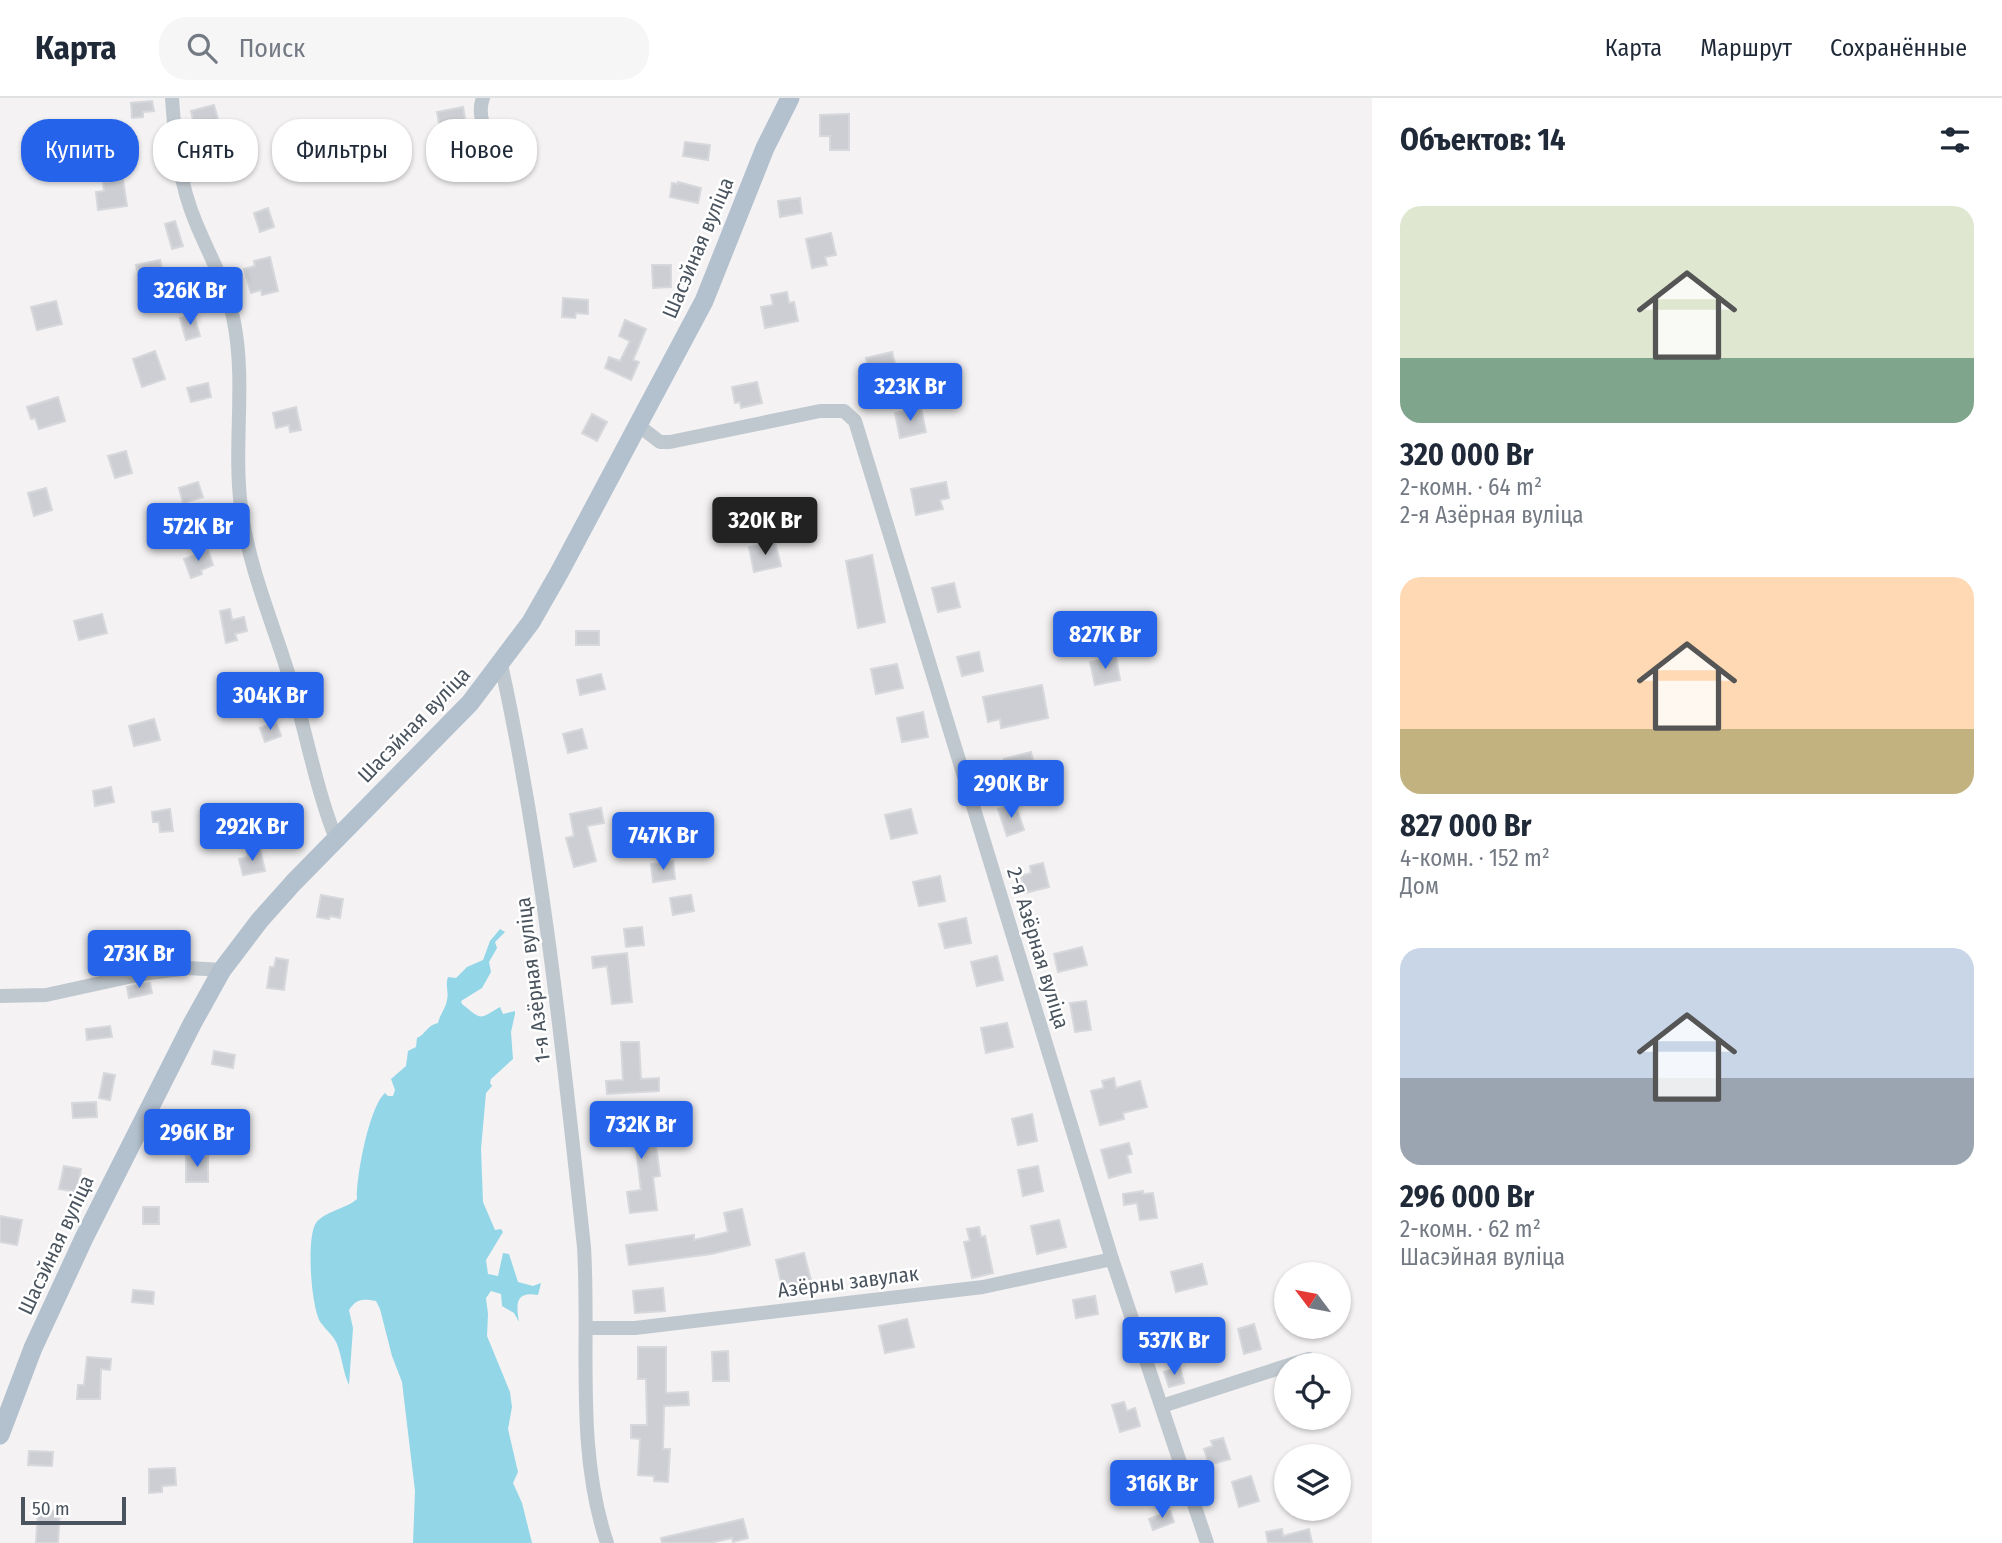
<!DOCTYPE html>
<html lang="ru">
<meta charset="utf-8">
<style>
:root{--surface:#fff;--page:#f6f6f7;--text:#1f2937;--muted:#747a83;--line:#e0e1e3;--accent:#2563eb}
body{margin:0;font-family:"Fira Sans Condensed",sans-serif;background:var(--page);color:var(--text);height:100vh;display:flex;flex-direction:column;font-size:26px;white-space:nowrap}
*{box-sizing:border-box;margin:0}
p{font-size:23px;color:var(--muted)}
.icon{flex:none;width:38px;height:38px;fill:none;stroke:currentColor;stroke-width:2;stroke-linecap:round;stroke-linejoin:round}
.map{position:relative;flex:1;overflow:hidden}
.sheet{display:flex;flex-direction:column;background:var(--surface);width:630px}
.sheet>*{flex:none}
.top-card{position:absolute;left:21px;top:21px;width:665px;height:63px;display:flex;gap:14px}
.needle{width:46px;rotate:302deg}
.buttons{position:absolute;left:1274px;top:1164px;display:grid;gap:14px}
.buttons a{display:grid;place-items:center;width:77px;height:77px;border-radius:50%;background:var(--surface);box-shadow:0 2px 5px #0004;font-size:35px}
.scale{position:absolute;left:21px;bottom:18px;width:105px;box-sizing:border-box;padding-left:7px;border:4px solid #4a545e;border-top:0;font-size:19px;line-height:24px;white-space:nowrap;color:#4a545e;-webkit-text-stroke:5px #fff;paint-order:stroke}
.price{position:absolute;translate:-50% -60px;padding:0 16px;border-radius:7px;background:var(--accent);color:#fff;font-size:23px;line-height:46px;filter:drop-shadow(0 2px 4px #0008)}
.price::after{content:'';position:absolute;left:50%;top:42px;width:21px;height:16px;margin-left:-10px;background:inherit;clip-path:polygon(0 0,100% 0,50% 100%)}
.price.current{background:#222;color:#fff}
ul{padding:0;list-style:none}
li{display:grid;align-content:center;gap:14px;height:371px;padding:0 28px}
li span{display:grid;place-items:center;height:217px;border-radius:21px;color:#555}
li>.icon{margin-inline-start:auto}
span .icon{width:126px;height:126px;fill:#fffc;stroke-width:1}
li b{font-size:30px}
h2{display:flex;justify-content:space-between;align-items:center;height:84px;padding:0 28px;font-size:30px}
.chip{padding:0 24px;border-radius:28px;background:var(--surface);box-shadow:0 2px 5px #0004;font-size:24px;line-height:63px}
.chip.current{background:var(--accent);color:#fff}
header{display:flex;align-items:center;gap:42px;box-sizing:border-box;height:98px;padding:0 35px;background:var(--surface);border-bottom:2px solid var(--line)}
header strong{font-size:33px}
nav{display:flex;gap:38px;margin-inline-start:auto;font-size:24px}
.search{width:490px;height:63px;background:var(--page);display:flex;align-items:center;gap:18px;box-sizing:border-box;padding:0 24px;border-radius:28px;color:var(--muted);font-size:26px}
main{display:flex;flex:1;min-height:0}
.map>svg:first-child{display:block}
.water{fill:#93d6e8}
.building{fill:#ccced3;stroke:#d6d8dc;stroke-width:2}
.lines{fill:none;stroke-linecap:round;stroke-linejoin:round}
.minor{stroke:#c0c8cf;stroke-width:14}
.major{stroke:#b3c0ce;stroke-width:19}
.labels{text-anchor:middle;stroke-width:5;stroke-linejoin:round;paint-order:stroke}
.street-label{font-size:21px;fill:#4a545e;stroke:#fff}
</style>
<header>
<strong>Карта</strong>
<div class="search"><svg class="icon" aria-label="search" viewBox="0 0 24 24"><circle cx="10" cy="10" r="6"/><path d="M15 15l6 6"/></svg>Поиск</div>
<nav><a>Карта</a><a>Маршрут</a><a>Сохранённые</a></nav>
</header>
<main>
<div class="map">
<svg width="1372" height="1445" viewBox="0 0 1372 1445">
<rect width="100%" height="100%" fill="#f4f2f2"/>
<path class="water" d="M500 831 505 834 495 844 497 850 489 864 491 874 482 890 461 903 462 906C483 923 479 921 500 909L503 916 515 913V916L511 934 513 961 491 981 490 985 492 988 486 995 481 1051 483 1104 495 1132 501 1131 503 1134 486 1162 488 1176 498 1178 503 1155 509 1156 518 1184 533 1188 541 1185 538 1197C515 1193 516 1206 519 1224L514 1215 502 1208 501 1196 491 1193 486 1200 488 1216 487 1238 510 1294 512 1309 508 1331 518 1374 513 1385 522 1405 532 1445H413L415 1393 402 1284 392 1258 380 1211 376 1203C363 1201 357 1200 349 1212L353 1230 349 1287C343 1274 342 1259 337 1246 333 1237 327 1233 321 1225 311 1211 306 1139 316 1125 325 1113 346 1111 357 1101 356 1080 369 1009 385 995L388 998H393L395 992 391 981 406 968 408 953 416 949 417 940C426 936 426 928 438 925 440 916 446 910 447 902 449 894 445 887 448 879L456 880 467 869 483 862 490 843Z"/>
<g class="building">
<polygon points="152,3 154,13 143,14 143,19 132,20 131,5"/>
<polygon points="214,7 218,21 208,24 205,30 195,31 191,13"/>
<polygon points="463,9 467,32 441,36 437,14"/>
<polygon points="849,16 849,52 830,52 830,38 820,38 820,17"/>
<polygon points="685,44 710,47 708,62 683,58"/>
<polygon points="123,82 127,108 98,112 96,94 104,93 103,84"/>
<polygon points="678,84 701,90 698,105 670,99 672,85 678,86"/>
<polygon points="800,100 802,115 780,119 778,103"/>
<polygon points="268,110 274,129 260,134 254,115"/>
<polygon points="175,123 183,148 172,151 165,126"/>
<polygon points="831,135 836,157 825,159 827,167 812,170 806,141"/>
<polygon points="270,159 278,193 262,197 261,192 251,195 244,171 255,168 254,163"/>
<polygon points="160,162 164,180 140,185 136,167"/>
<polygon points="652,167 671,167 671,189 653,190"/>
<polygon points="787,194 789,205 794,204 798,223 765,230 761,209 773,207 771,197"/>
<polygon points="563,200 588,202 588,216 576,215 575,220 562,219"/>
<polygon points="56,203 62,226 37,232 31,209"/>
<polygon points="194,217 200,238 186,242 180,220"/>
<polygon points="625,222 646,231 633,262 639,264 631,282 605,270 609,259 620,263 630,243 619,238"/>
<polygon points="155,253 165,281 142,289 133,261"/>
<polygon points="892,254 898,278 871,284 866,260"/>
<polygon points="757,284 762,305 741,310 740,304 735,305 732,289"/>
<polygon points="208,285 211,299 191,304 187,290"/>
<polygon points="58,299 65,323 39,331 35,320 31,321 27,309"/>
<polygon points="296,309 301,332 290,334 289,327 276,330 273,315"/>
<polygon points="921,310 926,334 900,340 895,315"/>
<polygon points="592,316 607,324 597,343 582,335"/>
<polygon points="126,353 132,375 115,380 108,358"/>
<polygon points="198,384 203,399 183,405 179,390"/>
<polygon points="946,384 949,400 940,402 943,411 916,417 911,391"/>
<polygon points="46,390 52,412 34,418 28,395"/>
<polygon points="775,444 781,468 754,474 749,449"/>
<polygon points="208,452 213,467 201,472 202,476 191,480 184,461"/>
<polygon points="872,457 885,524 858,530 846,463"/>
<polygon points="954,485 960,509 938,514 932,490"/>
<polygon points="230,511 232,522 244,519 247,533 235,536 237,542 226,545 220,513"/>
<polygon points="102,516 107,535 79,542 74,523"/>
<rect x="576" y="533" width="23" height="14"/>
<polygon points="979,554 983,573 962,578 957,559"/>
<polygon points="1116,559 1120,582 1095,587 1090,564"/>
<polygon points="897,566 903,590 876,596 871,571"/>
<polygon points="601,576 605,591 580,597 577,582"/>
<polygon points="259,578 262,598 252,599 253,605 240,606 237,581"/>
<polygon points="1042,587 1048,620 1001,630 1000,621 988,624 983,599"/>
<polygon points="923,614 928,639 902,644 897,620"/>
<polygon points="154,621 160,642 134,648 129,628"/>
<polygon points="276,624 281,638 265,644 260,630"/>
<polygon points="582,631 587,650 568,655 563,636"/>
<polygon points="1031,654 1036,674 1009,681 1004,661"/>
<polygon points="111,689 114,704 95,708 93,693"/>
<polygon points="1015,706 1024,732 1007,738 998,711"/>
<polygon points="601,710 604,725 587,728 596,763 574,769 566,740 574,738 570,716"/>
<polygon points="170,711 173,733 160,734 159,724 153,724 152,714"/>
<polygon points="911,711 917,735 891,741 885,717"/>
<polygon points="276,716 281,736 260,742 255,722"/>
<polygon points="260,751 265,773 243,777 239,761 248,759 247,754"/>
<polygon points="673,763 675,781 653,784 651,766"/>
<polygon points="1043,765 1049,789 1025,795 1021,778 1031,775 1030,768"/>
<polygon points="940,778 945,803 919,808 913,784"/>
<polygon points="321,797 343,801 340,820 330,818 329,821 317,819"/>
<polygon points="691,797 694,813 673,817 670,800"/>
<polygon points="966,820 971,845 945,850 939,826"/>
<polygon points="642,829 644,847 626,849 624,831"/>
<polygon points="1082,849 1087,867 1058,874 1054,856"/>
<polygon points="627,855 632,904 612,906 607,868 593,870 592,859"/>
<polygon points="997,858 1003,882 977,888 971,864"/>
<polygon points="276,860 288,862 284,892 267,890 270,869 274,869"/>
<polygon points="150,885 152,895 129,900 127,889"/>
<polygon points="1086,903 1091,932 1075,934 1070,905"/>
<polygon points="1007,925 1013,949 986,955 981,930"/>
<polygon points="110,928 112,939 87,942 86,931"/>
<polygon points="621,944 639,944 641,981 659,980 659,993 607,996 606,983 623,982"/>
<polygon points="214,953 235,957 233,970 212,966"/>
<polygon points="104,975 115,977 110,1002 99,1000"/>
<polygon points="1114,980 1116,990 1140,983 1147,1009 1123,1015 1124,1021 1100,1027 1091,993 1104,990 1102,983"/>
<polygon points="96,1004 97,1019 73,1020 72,1005"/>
<polygon points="1032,1016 1037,1043 1018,1047 1012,1021"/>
<polygon points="650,1018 651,1047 656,1047 660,1078 653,1079 657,1112 630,1115 627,1094 641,1092 634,1035 612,1035 612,1019"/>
<polygon points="1129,1045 1132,1056 1127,1057 1131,1074 1109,1080 1101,1052"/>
<rect x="186" y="1058" width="22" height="26"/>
<polygon points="64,1068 81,1071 77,1094 59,1091"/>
<polygon points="1038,1068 1043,1093 1023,1098 1018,1072"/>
<polygon points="1143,1093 1143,1096 1153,1095 1157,1120 1140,1122 1137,1105 1124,1107 1123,1096"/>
<rect x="143" y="1109" width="16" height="17"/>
<polygon points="742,1111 750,1147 711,1156 629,1167 626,1147 694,1137 694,1142 728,1134 724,1115"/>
<polygon points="0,1118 22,1122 17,1147 0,1144"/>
<polygon points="1059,1122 1066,1149 1037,1156 1031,1128"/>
<polygon points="979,1129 981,1139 985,1138 993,1175 972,1180 964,1144 970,1143 967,1131"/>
<polygon points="804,1155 811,1182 782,1189 776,1162"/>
<polygon points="1202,1166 1207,1186 1176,1194 1171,1174"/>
<polygon points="663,1190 665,1213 635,1215 633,1193"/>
<polygon points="133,1192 154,1194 153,1206 132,1204"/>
<polygon points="1095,1198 1098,1216 1076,1220 1073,1202"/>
<polygon points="907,1221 914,1249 885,1255 879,1228"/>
<polygon points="1203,1223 1212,1254 1181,1264 1172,1232"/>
<polygon points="1254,1226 1261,1251 1244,1256 1238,1231"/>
<polygon points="638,1249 666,1249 666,1295 688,1294 689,1307 664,1308 663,1351 670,1351 668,1384 654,1383 654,1378 638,1377 640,1341 631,1340 631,1327 647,1327 646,1281 638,1281"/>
<polygon points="728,1253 729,1283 713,1283 712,1254"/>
<polygon points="87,1259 111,1261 110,1272 101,1271 100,1301 77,1301 78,1287 84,1287"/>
<polygon points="1180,1269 1184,1285 1169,1289 1164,1274"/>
<polygon points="1124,1304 1127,1313 1135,1310 1140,1328 1120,1334 1112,1307"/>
<polygon points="1223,1340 1230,1361 1209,1367 1204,1351 1213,1348 1211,1343"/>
<polygon points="29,1353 53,1354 52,1368 28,1367"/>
<polygon points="175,1370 176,1387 162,1388 162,1394 149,1395 149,1371"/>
<polygon points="1251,1378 1259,1403 1239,1409 1232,1384"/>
<polygon points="38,1412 60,1413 58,1445 36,1445"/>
<polygon points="1170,1413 1174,1424 1153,1432 1149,1421"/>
<polygon points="743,1421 748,1440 733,1444 732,1440 710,1445 662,1445 661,1440"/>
<polygon points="1282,1431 1283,1438 1309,1431 1312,1445 1268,1445 1266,1434"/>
</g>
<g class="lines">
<g class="minor">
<path d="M172 0C175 43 179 85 196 125 209 157 228 189 234 224 246 285 233 348 241 409 248 468 272 522 289 578 306 632 315 688 336 741"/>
<path d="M483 0C477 15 484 31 491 44"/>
<polyline points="639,328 660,344 670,344 820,313 844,313 855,323 1112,1161 1207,1445"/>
<path d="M501 566C543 759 563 954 584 1149 590 1248 575 1350 607 1445"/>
<polyline points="0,898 46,897 142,876 188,870 222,872"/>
<polyline points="587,1230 635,1230 983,1189 1112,1161"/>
<polyline points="1289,1267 1309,1261"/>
<polyline points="1162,1308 1286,1268"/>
</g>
<polyline class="major" points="0,1337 33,1250 84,1140 192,926 222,872 260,822 294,784 470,605 531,524 559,475 704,203 765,50 790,0"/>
</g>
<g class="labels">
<g class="street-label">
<text transform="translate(698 150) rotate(-67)" y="7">Шасэйная вуліца</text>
<text transform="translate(414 627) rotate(-46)" y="7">Шасэйная вуліца</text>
<text transform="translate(1038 850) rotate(73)" y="7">2-я Азёрная вуліца</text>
<text transform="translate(533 882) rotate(-97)" y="7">1-я Азёрная вуліца</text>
<text transform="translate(56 1147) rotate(-65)" y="7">Шасэйная вуліца</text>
<text transform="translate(848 1184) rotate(-7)" y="7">Азёрны завулак</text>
</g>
</g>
</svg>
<div class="buttons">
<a><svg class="needle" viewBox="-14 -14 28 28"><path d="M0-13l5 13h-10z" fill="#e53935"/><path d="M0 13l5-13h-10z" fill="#747a83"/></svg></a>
<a><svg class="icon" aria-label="locate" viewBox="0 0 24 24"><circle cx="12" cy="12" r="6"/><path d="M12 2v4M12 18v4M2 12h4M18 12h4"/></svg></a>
<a><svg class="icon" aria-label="layers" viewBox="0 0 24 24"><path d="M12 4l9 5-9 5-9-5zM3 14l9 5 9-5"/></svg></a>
</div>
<div class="scale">50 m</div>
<b class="price" style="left:190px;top:229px">326K Br</b>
<b class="price" style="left:910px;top:325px">323K Br</b>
<b class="price current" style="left:765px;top:459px">320K Br</b>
<b class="price" style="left:198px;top:465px">572K Br</b>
<b class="price" style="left:1105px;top:573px">827K Br</b>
<b class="price" style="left:270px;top:634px">304K Br</b>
<b class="price" style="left:1011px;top:722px">290K Br</b>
<b class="price" style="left:252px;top:765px">292K Br</b>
<b class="price" style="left:663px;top:774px">747K Br</b>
<b class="price" style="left:139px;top:892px">273K Br</b>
<b class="price" style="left:641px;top:1063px">732K Br</b>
<b class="price" style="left:197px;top:1071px">296K Br</b>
<b class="price" style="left:1174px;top:1279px">537K Br</b>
<b class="price" style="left:1162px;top:1422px">316K Br</b>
<div class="top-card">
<a class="chip current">Купить</a>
<a class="chip">Снять</a>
<a class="chip">Фильтры</a>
<a class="chip">Новое</a>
</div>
</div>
<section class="sheet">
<h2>Объектов: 14<svg class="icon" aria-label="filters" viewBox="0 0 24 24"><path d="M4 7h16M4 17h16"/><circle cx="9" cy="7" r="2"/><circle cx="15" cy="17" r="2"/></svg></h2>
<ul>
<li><span style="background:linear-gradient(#dfe7d0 70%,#7fa58c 0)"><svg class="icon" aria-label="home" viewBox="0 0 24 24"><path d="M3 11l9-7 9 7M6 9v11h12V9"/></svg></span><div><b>320 000 Br</b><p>2-комн. · 64 m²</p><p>2-я Азёрная вуліца</p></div></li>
<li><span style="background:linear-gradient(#ffd9b3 70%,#c2b280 0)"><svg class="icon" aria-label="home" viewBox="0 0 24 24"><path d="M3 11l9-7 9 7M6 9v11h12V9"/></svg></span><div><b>827 000 Br</b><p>4-комн. · 152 m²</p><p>Дом</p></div></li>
<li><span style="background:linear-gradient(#c9d6e8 60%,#9aa5b1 0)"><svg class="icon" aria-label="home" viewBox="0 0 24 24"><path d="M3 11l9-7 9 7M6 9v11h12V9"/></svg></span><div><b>296 000 Br</b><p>2-комн. · 62 m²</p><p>Шасэйная вуліца</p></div></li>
</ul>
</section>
</main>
